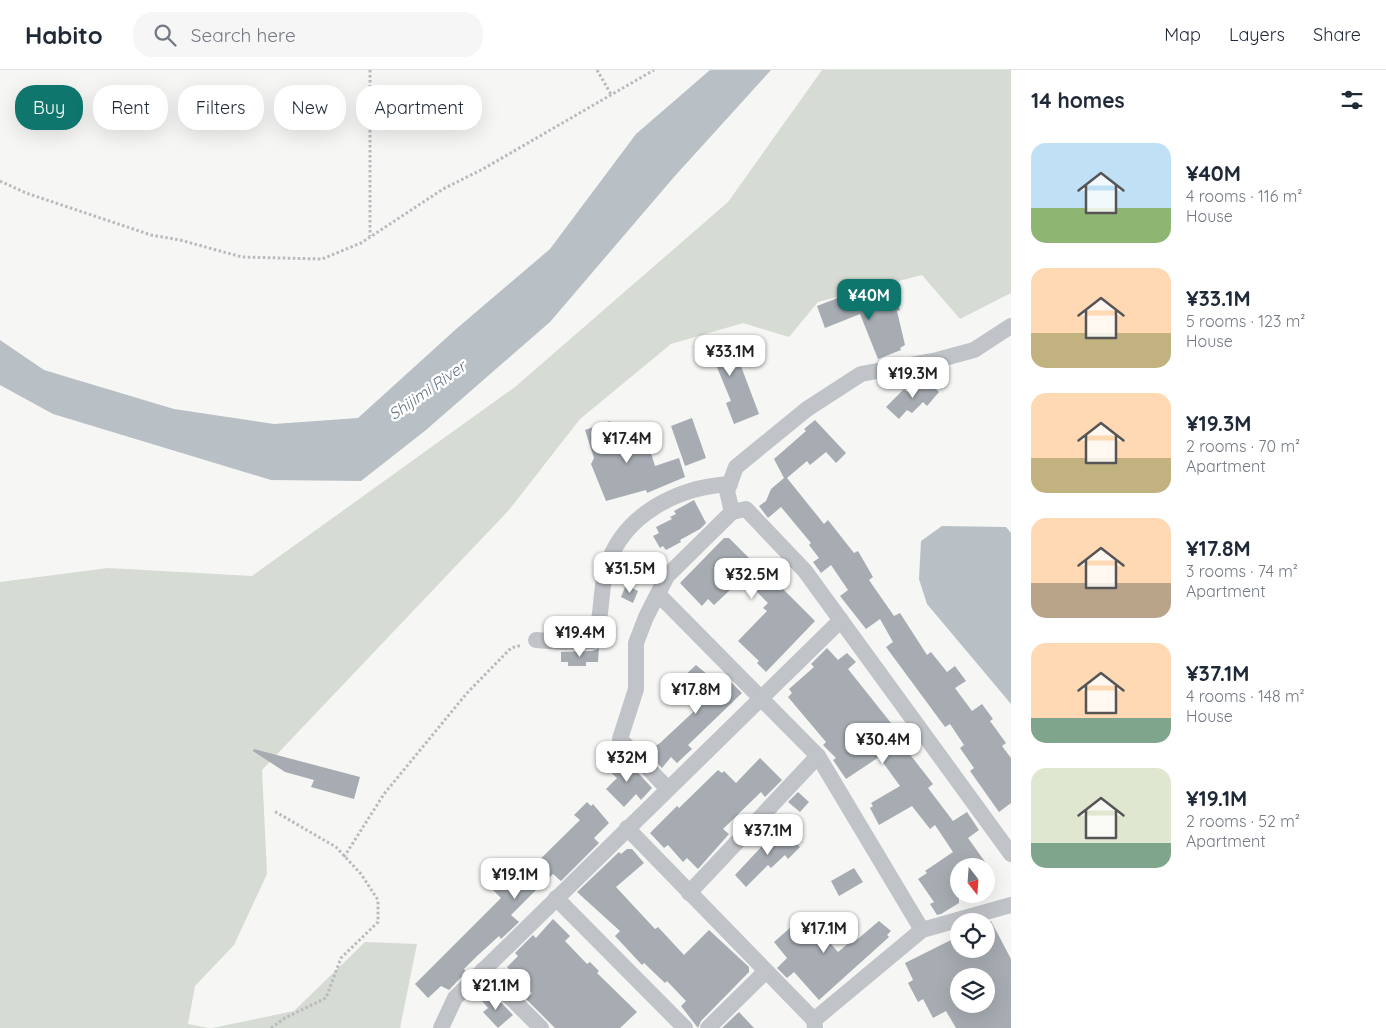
<!DOCTYPE html>
<meta charset="utf-8">
<style>
:root{--surface:#fff;--page:#f6f6f7;--text:#1f2937;--muted:#747a83;--line:#e0e1e3;--accent:#0f766e}
body{margin:0;font-family:Quicksand,sans-serif;background:var(--page);color:var(--text);height:100vh;display:flex;flex-direction:column;font-size:19px;white-space:nowrap}
*{box-sizing:border-box;margin:0}
p{font-size:16px;color:var(--muted)}
.icon{flex:none;width:28px;height:28px;fill:none;stroke:currentColor;stroke-width:2;stroke-linecap:round;stroke-linejoin:round}
.map{position:relative;flex:1;overflow:hidden}
.side{display:flex;flex-direction:column;background:var(--surface);width:375px}
.side>*{flex:none}
.top-card{position:absolute;left:15px;top:15px;width:475px;height:45px;display:flex;gap:10px}
.needle{width:32px;rotate:163deg}
.buttons{position:absolute;left:950px;top:788px;display:grid;gap:10px}
.buttons a{display:grid;place-items:center;width:45px;height:45px;border-radius:50%;background:var(--surface);box-shadow:0 5px 20px #0002;font-size:25px}
.price{position:absolute;translate:-50% -42px;padding:0 11px;border-radius:10px;background:#fff;color:#222;font-size:16px;line-height:32px;filter:drop-shadow(0 1px 2px #0008)}
.price::after{content:'';position:absolute;left:50%;top:30px;width:15px;height:11px;margin-left:-8px;background:inherit;clip-path:polygon(0 0,100% 0,50% 100%)}
.price.selected{background:var(--accent);color:#fff}
ul{padding:0;list-style:none}
li{display:flex;align-items:center;gap:15px;height:125px;padding:0 20px}
li span{display:grid;place-items:center;flex:none;width:140px;height:100px;border-radius:15px;color:#555}
li>.icon{margin-inline-start:auto}
span .icon{width:60px;height:60px;fill:#fffc;stroke-width:1}
li b{font-size:21px}
h2{display:flex;justify-content:space-between;align-items:center;height:60px;padding:0 20px;font-size:21px}
.pill{padding:0 18px;border-radius:20px;background:var(--surface);box-shadow:0 5px 20px #0002;font-size:18px;line-height:45px}
.pill.selected{background:var(--accent);color:#fff}
header{display:flex;align-items:center;gap:30px;box-sizing:border-box;height:70px;padding:0 25px;background:var(--surface);border-bottom:1px solid var(--line)}
header strong{font-size:24px}
nav{display:flex;gap:28px;margin-inline-start:auto;font-size:18px}
.search{width:350px;height:45px;background:var(--page);display:flex;align-items:center;gap:12px;box-sizing:border-box;padding:0 18px;border-radius:20px;color:var(--muted);font-size:19px}
main{display:flex;flex:1;min-height:0}
.map>svg:first-child{display:block}
.green{fill:#d6dbd4}
.water{fill:#b8c0c6}
.building{fill:#a6acb2;fill-rule:evenodd}
.lines{fill:none;stroke-linecap:round;stroke-linejoin:round}
.path{stroke:#b8babd;stroke-width:3;stroke-dasharray:2.5 2.5;stroke-linecap:butt}
.street{stroke:#c0c3c7;stroke-width:16}
.labels{text-anchor:middle;stroke-width:5;stroke-linejoin:round;paint-order:stroke}
.water-label{font-size:16px;font-style:italic;fill:#65747e;stroke:#fff}
</style>
<header>
<strong>Habito</strong>
<div class="search"><svg class="icon" aria-label="search" viewBox="0 0 24 24"><circle cx="10" cy="10" r="6"/><path d="M15 15l6 6"/></svg>Search here</div>
<nav><a>Map</a><a>Layers</a><a>Share</a></nav>
</header>
<main>
<div class="map">
<svg width="1011" height="958" viewBox="0 0 1011 958">
<rect width="100%" height="100%" fill="#f6f6f4"/>
<g class="green">
<polygon points="822,0 1011,0 1011,223 960,249 922,205 818,232 789,267 743,253 671,274 580,349 509,440 262,700 267,804 234,875 195,916 188,954 208,958 0,958 0,512 108,498 252,506 515,317 728,132"/>
<polygon points="365,872 417,874 400,958 212,958 294,941"/>
</g>
<g class="water">
<polygon points="710,0 771,0 674,107 550,252 426,360 361,411 271,410 53,344 0,315 0,270 44,300 174,339 274,354 358,348 455,260 550,179 636,64"/>
<polygon points="942,456 1006,457 1011,463 1011,634 927,534 919,509 921,471"/>
</g>
<g class="building">
<polygon points="893,223 900,240 897,241 905,275 900,278 901,280 878,289 860,244 825,258 817,236 848,224 851,232 859,228 862,235"/>
<polygon points="721,266 722,270 730,267 759,344 734,354 726,333 731,331 714,290 701,294 694,276"/>
<polygon points="919,309 927,316 930,313 939,322 927,336 923,332 912,343 907,340 899,349 886,337 904,319 907,322"/>
<polygon points="692,348 706,388 685,396 671,356"/>
<polygon points="815,350 846,383 836,393 826,382 810,395 807,391 787,408 824,454 828,450 854,483 858,481 873,507 869,510 894,546 900,543 927,585 931,582 947,602 955,596 966,611 955,618 972,641 982,634 993,649 990,651 1006,673 1002,676 1011,688 1011,733 999,742 970,701 974,698 960,678 964,675 950,654 945,657 886,577 893,572 880,549 866,559 840,526 848,520 831,495 821,503 813,492 819,488 809,475 811,473 781,437 768,448 759,436 766,431 771,419 784,408 774,389 806,361 804,359"/>
<polygon points="610,351 612,355 618,356 623,371 645,364 655,396 679,388 685,407 647,423 646,420 606,431 591,394 594,388 585,360"/>
<polygon points="694,430 706,453 700,459 680,470 681,472 666,480 663,476 660,478 653,466 659,463 656,457 672,449 670,447 676,444 674,441"/>
<polygon points="724,468 729,468 758,497 760,496 763,499 773,490 788,505 778,514 815,551 766,602 757,593 759,591 738,571 767,541 763,538 768,533 743,508 714,535 708,529 702,536 680,513"/>
<polygon points="626,515 638,521 633,533 621,527"/>
<polygon points="599,578 598,592 586,592 586,596 568,596 568,592 561,592 561,582 592,581"/>
<polygon points="827,578 838,590 847,583 856,592 848,599 895,658 907,676 905,678 933,714 928,718 953,751 967,742 979,760 968,768 988,796 959,796 959,833 941,844 937,845 930,834 934,832 918,809 927,803 925,801 953,782 935,755 930,759 912,736 879,755 870,738 873,736 871,733 900,716 879,687 846,709 833,690 836,688 823,675 826,672 788,627 792,623 789,619 814,597 811,594"/>
<polygon points="696,595 719,614 726,607 742,623 688,675 692,679 677,693 671,687 662,698 647,682 660,673 704,632 682,608"/>
<polygon points="254,679 360,707 354,729 311,717 314,710 285,702 253,681"/>
<polygon points="620,688 629,696 631,695 652,718 641,730 636,724 624,737 606,719 617,708 608,700"/>
<polygon points="760,688 782,710 765,727 761,722 723,759 729,764 698,799 687,788 683,792 668,775 664,778 650,763 677,736 679,738 718,700 722,703 724,701 736,713"/>
<polygon points="798,722 809,732 800,742 788,732"/>
<polygon points="587,732 591,736 593,734 609,753 594,768 599,773 561,811 553,804 534,822 511,845 519,852 501,869 499,866 477,886 464,899 466,902 449,920 441,916 428,928 415,914 501,828 490,817 506,800 518,811 580,750 574,745"/>
<polygon points="778,759 780,761 782,759 800,777 788,789 785,785 771,798 768,795 746,817 735,805"/>
<polygon points="627,779 632,779 644,793 616,817 655,859 658,857 684,885 709,860 749,897 749,902 701,951 698,958 681,936 686,931 667,911 665,913 644,893 642,895 615,866 620,861 577,822 619,782 621,784"/>
<polygon points="854,798 863,812 839,826 831,811"/>
<polygon points="808,842 821,855 817,858 838,882 851,871 853,873 879,851 891,861 887,865 889,867 819,930 794,902 787,908 777,898 787,888 774,872"/>
<polygon points="553,849 570,866 565,871 587,894 590,892 599,901 597,903 637,942 620,958 555,958 526,929 532,923 507,897 518,886 515,883 533,865 536,868"/>
<path d="M991 851 1011 889V958H956L946 941 933 948 923 929 918 932 908 913 913 910 905 893 959 866V879H986V852ZM959 906H986V934H959Z"/>
<polygon points="492,923 513,945 498,958 483,942 488,938 482,931"/>
<polygon points="739,942 754,958 722,958"/>
</g>
<g class="lines">
<g class="path">
<polyline points="370,0 370,166"/>
<polyline points="597,0 612,26"/>
<polyline points="0,111 26,123 151,165 180,170 242,187 322,189 361,173 443,119 483,99 654,0"/>
<polyline points="344,787 384,724 467,623 511,578 522,575"/>
<polyline points="271,958 285,948 326,928 341,888 378,852 378,830 361,804 336,777 274,741"/>
</g>
<g class="street">
<polyline points="732,442 727,421 736,397 807,339 861,304 937,290 974,280 1011,256"/>
<polyline points="658,524 818,686 922,860"/>
<path d="M536 570 564 572 592 571C604 548 599 521 607 496 624 444 678 417 730 414"/>
<polyline points="667,718 620,669 636,619 636,573 646,547 667,506 732,442 746,439 805,501 1011,784"/>
<polyline points="627,758 814,950"/>
<polyline points="689,823 818,686"/>
<polyline points="556,828 685,958"/>
<polyline points="483,900 541,958"/>
<polyline points="441,958 455,928 841,550"/>
<polyline points="708,958 766,901"/>
<polyline points="815,958 814,950 922,860 1011,835"/>
</g>
</g>
<g class="labels">
<g class="water-label">
<text transform="translate(427 320) rotate(-35)" y="6">Shijimi River</text>
</g>
</g>
</svg>
<div class="buttons">
<a><svg class="needle" viewBox="-14 -14 28 28"><path d="M0-13l5 13h-10z" fill="#e53935"/><path d="M0 13l5-13h-10z" fill="#747a83"/></svg></a>
<a><svg class="icon" aria-label="locate" viewBox="0 0 24 24"><circle cx="12" cy="12" r="6"/><path d="M12 2v4M12 18v4M2 12h4M18 12h4"/></svg></a>
<a><svg class="icon" aria-label="layers" viewBox="0 0 24 24"><path d="M12 4l9 5-9 5-9-5zM3 14l9 5 9-5"/></svg></a>
</div>
<b class="price selected" style="left:869px;top:251px">¥40M</b>
<b class="price" style="left:730px;top:307px">¥33.1M</b>
<b class="price" style="left:913px;top:329px">¥19.3M</b>
<b class="price" style="left:627px;top:394px">¥17.4M</b>
<b class="price" style="left:630px;top:524px">¥31.5M</b>
<b class="price" style="left:752px;top:530px">¥32.5M</b>
<b class="price" style="left:580px;top:588px">¥19.4M</b>
<b class="price" style="left:696px;top:645px">¥17.8M</b>
<b class="price" style="left:883px;top:695px">¥30.4M</b>
<b class="price" style="left:627px;top:713px">¥32M</b>
<b class="price" style="left:768px;top:786px">¥37.1M</b>
<b class="price" style="left:515px;top:830px">¥19.1M</b>
<b class="price" style="left:824px;top:884px">¥17.1M</b>
<b class="price" style="left:496px;top:941px">¥21.1M</b>
<div class="top-card">
<a class="pill selected">Buy</a>
<a class="pill">Rent</a>
<a class="pill">Filters</a>
<a class="pill">New</a>
<a class="pill">Apartment</a>
</div>
</div>
<section class="side">
<h2>14 homes<svg class="icon" aria-label="filters" viewBox="0 0 24 24"><path d="M4 7h16M4 17h16"/><circle cx="9" cy="7" r="2"/><circle cx="15" cy="17" r="2"/></svg></h2>
<ul>
<li><span style="background:linear-gradient(#bfe0f5 65%,#8fb573 0)"><svg class="icon" aria-label="home" viewBox="0 0 24 24"><path d="M3 11l9-7 9 7M6 9v11h12V9"/></svg></span><div><b>¥40M</b><p>4 rooms · 116 m²</p><p>House</p></div></li>
<li><span style="background:linear-gradient(#ffd9b3 65%,#c2b280 0)"><svg class="icon" aria-label="home" viewBox="0 0 24 24"><path d="M3 11l9-7 9 7M6 9v11h12V9"/></svg></span><div><b>¥33.1M</b><p>5 rooms · 123 m²</p><p>House</p></div></li>
<li><span style="background:linear-gradient(#ffd9b3 65%,#c2b280 0)"><svg class="icon" aria-label="home" viewBox="0 0 24 24"><path d="M3 11l9-7 9 7M6 9v11h12V9"/></svg></span><div><b>¥19.3M</b><p>2 rooms · 70 m²</p><p>Apartment</p></div></li>
<li><span style="background:linear-gradient(#ffd9b3 65%,#b9a48a 0)"><svg class="icon" aria-label="home" viewBox="0 0 24 24"><path d="M3 11l9-7 9 7M6 9v11h12V9"/></svg></span><div><b>¥17.8M</b><p>3 rooms · 74 m²</p><p>Apartment</p></div></li>
<li><span style="background:linear-gradient(#ffd9b3 75%,#7fa58c 0)"><svg class="icon" aria-label="home" viewBox="0 0 24 24"><path d="M3 11l9-7 9 7M6 9v11h12V9"/></svg></span><div><b>¥37.1M</b><p>4 rooms · 148 m²</p><p>House</p></div></li>
<li><span style="background:linear-gradient(#dfe7d0 75%,#7fa58c 0)"><svg class="icon" aria-label="home" viewBox="0 0 24 24"><path d="M3 11l9-7 9 7M6 9v11h12V9"/></svg></span><div><b>¥19.1M</b><p>2 rooms · 52 m²</p><p>Apartment</p></div></li>
</ul>
</section>
</main>
